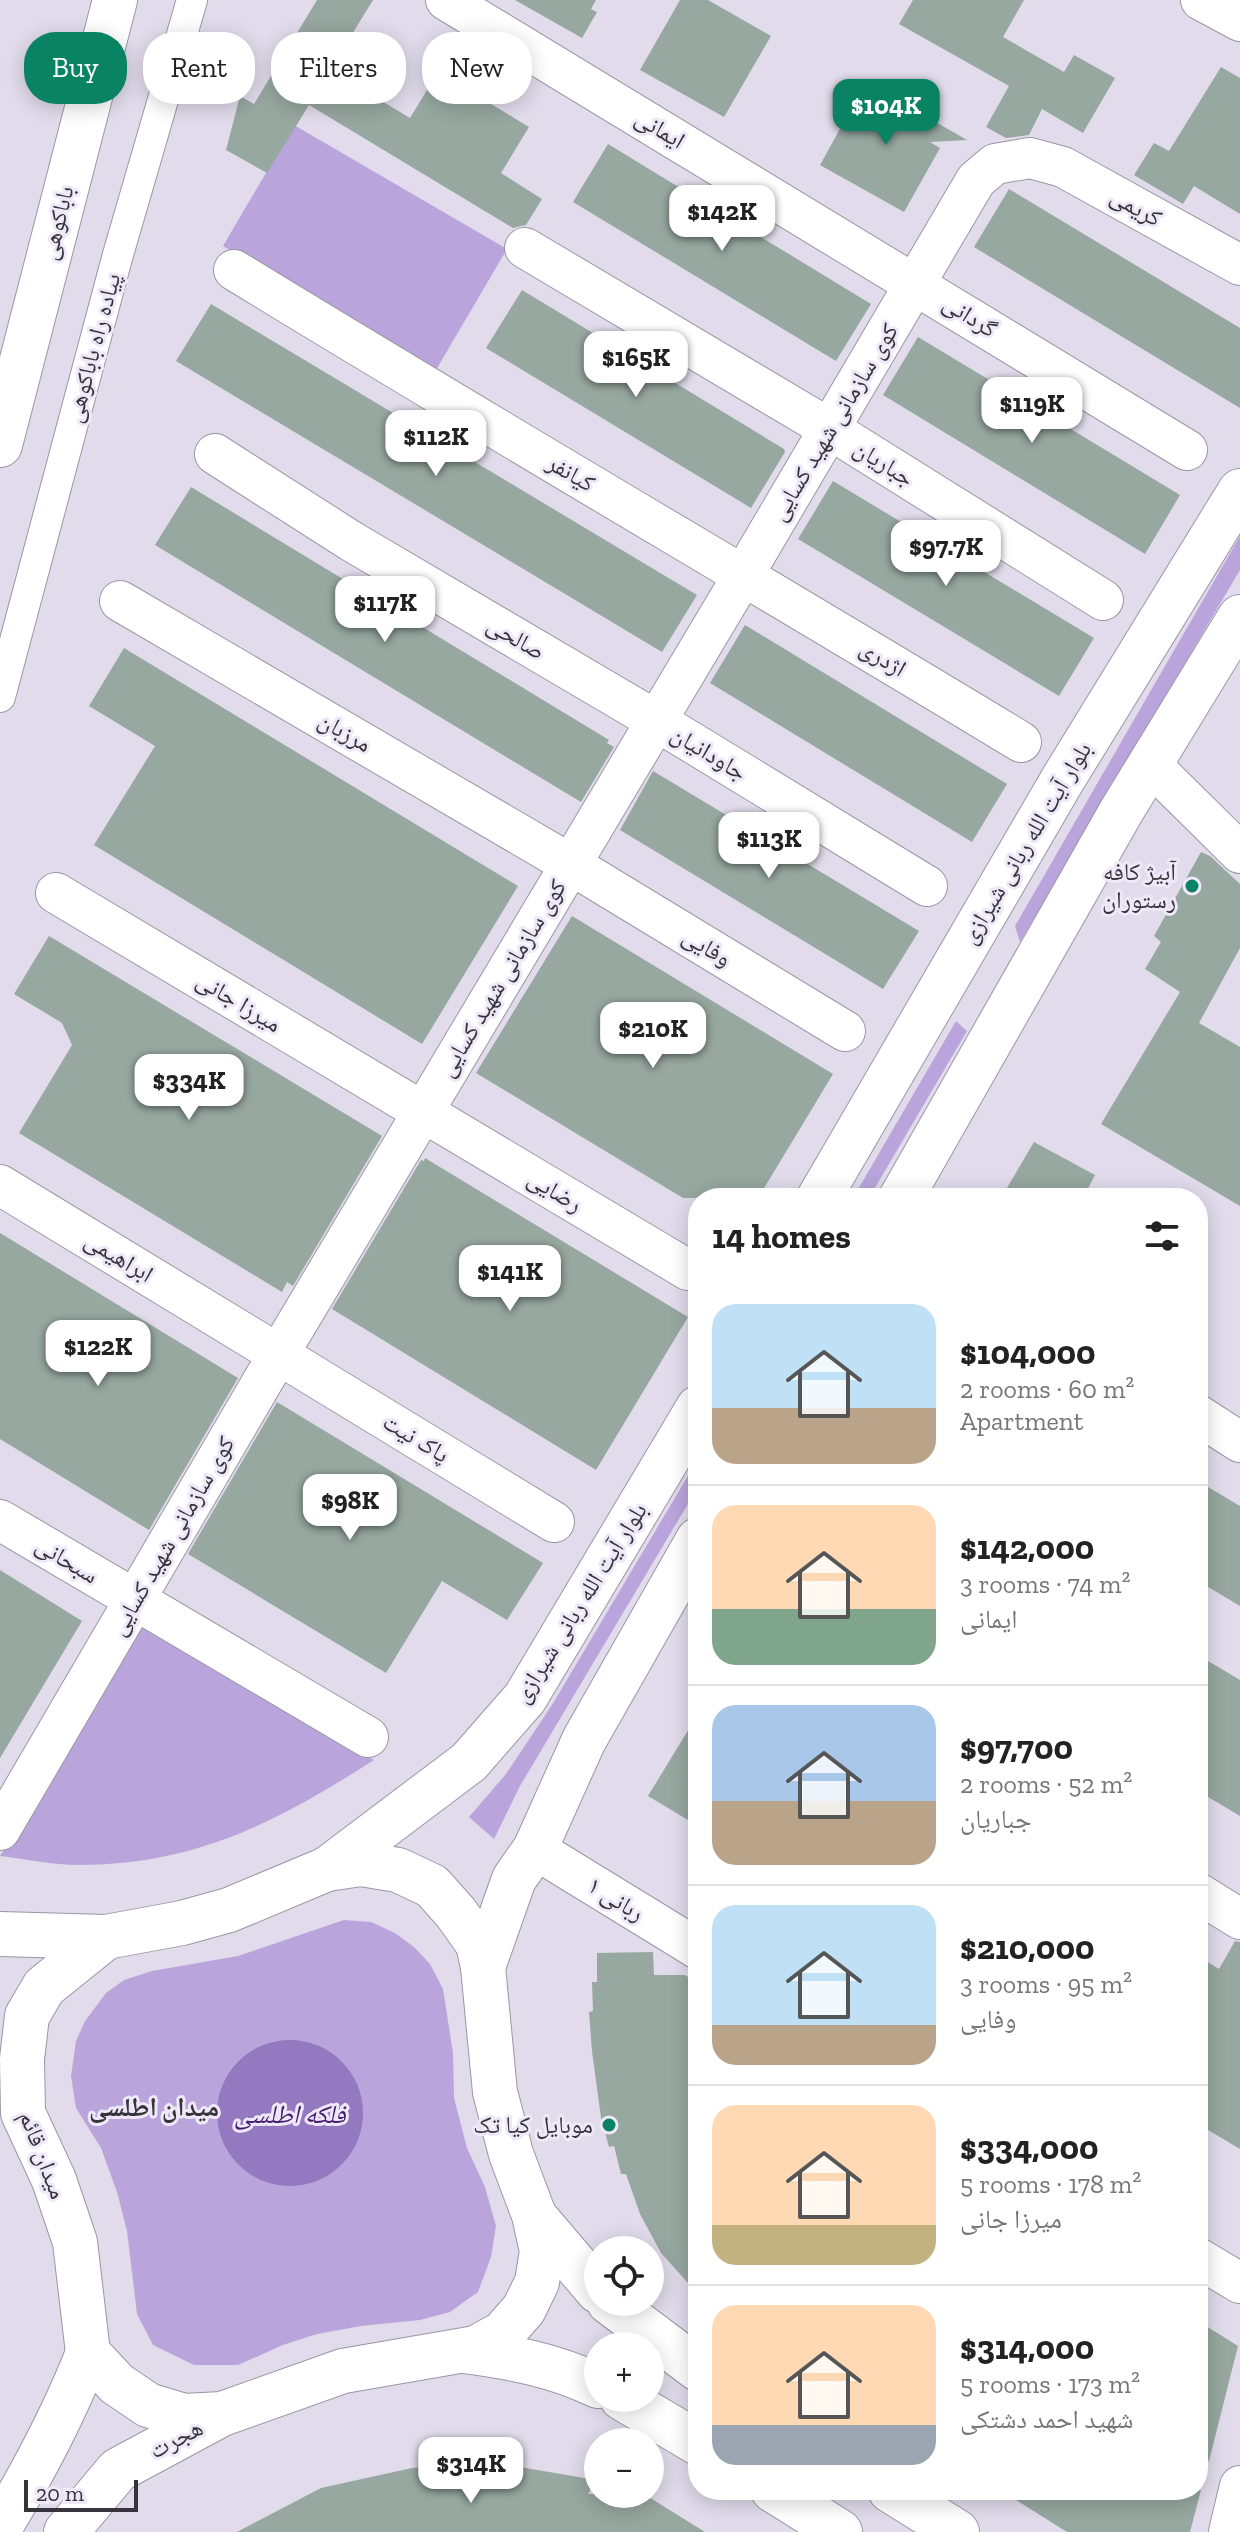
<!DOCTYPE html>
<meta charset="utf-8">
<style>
:root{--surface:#fff;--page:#f6f6f6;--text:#222;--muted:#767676;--line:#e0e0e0;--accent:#0a8362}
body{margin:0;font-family:"Zilla Slab","Noto Naskh Arabic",serif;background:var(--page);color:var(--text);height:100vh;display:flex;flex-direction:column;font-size:30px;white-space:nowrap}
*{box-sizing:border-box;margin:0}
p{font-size:26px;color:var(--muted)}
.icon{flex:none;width:44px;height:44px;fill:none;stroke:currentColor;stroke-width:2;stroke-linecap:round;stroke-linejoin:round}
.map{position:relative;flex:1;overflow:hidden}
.sheet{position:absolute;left:688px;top:1188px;width:520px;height:1312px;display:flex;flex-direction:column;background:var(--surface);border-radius:32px;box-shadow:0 4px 20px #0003}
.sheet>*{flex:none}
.banner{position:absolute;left:24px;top:32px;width:544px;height:72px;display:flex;gap:16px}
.fabs{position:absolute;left:584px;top:2236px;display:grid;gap:16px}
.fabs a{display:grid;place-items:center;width:80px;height:80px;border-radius:50%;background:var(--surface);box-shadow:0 4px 20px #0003;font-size:40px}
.scale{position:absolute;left:24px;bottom:20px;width:114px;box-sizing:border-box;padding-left:8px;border:4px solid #36343a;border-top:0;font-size:22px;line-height:28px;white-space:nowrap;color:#36343a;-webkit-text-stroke:6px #eee8f8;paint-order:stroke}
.price{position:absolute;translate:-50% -68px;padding:0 18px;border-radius:16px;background:#fff;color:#222;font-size:26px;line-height:52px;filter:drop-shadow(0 2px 4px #0008)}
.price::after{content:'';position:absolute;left:50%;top:48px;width:24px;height:18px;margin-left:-12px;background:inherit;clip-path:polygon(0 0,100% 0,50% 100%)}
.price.active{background:var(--accent);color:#fff}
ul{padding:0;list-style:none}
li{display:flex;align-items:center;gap:24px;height:200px;padding:0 24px}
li+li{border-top:2px solid var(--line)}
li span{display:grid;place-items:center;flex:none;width:224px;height:160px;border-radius:24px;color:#555}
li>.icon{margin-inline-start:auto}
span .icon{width:96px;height:96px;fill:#fffc;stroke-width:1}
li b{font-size:34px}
h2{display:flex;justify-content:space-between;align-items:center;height:96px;padding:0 24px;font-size:34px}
.pill{padding:0 28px;border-radius:32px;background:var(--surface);box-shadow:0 4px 20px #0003;font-size:28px;line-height:72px}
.pill.active{background:var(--accent);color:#fff}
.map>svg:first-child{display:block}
.green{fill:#b9a5db}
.water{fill:#9478c0}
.building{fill:#97a8a1}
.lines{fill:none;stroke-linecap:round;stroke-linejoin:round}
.pedestrian-casing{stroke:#9b96a5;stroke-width:32}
.minor-casing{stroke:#9b96a5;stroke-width:42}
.tertiary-casing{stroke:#9b96a5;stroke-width:46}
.secondary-casing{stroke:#9b96a5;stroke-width:46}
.pedestrian{stroke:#fff;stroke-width:30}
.minor{stroke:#fff;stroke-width:40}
.tertiary{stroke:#fff;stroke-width:44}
.secondary{stroke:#fff;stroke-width:44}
.poi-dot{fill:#0a8362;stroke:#eee8f8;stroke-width:3}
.labels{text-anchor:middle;stroke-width:6;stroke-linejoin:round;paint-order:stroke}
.street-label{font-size:24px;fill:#36343a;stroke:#eee8f8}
.poi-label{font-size:24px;fill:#36343a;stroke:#eee8f8;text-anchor:end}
.neighbourhood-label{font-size:26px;font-weight:bold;fill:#36343a;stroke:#eee8f8}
.water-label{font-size:26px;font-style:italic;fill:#451c72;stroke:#eee8f8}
</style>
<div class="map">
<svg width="1240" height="2532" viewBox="0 0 1240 2532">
<rect width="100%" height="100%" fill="#e1dbeb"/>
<g class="green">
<polygon points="294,125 507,249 436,370 223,246"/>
<polygon points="1240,536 1240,570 1020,942 1015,926"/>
<polygon points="956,1021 967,1031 869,1198 853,1198"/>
<polygon points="698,1459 698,1487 520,1786 494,1839 469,1817 506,1774 552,1705"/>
<path d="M141 1623 374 1760C277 1822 198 1864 79 1865 54 1865 26 1859 0 1856Z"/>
<polygon points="344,1920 371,1922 395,1933 414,1947 430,1964 443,1989 453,2053 454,2098 467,2148 485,2187 496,2226 491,2257 478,2292 450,2312 420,2320 361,2326 317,2334 283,2345 238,2365 194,2365 153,2345 137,2314 127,2231 117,2192 101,2148 76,2108 71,2076 76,2041 85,2021 106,1993 124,1980 152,1971 238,1956"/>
</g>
<circle class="water" cx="290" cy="2113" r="73"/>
<g class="building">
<polygon points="317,0 373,0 330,70 410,118 438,72 529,127 501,173 542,199 526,225 513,228 309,105 267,173 226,150 240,96 254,104"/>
<polygon points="515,0 596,0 591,9 597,12 582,38"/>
<polygon points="680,0 708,0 771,36 724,117 640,70"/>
<polygon points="913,0 1024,0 1003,37 1064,72 1074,55 1115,78 1083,133 1042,109 1029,135 1006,138 986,127 1009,86 899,24"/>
<polygon points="1221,67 1240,78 1240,214 1194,186 1183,204 1134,175 1154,143 1169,151"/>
<polygon points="866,82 967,140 930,142 940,148 904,212 820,165"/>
<polygon points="608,144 871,304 836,361 573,202"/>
<polygon points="1009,189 1240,328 1240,408 974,247"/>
<polygon points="522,290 784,449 785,452 751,508 486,348"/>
<polygon points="211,304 697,595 662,652 176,361"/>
<polygon points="918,337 1180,495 1145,554 883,395"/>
<polygon points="833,481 1094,638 1059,696 798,539"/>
<polygon points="191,487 609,740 607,743 614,747 581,802 155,545"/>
<polygon points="745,625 1007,784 972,842 710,683"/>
<polygon points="124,648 518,886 422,1044 94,845 155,746 89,706"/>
<polygon points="653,771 919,931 883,989 620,830"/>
<polygon points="1201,852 1210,856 1240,884 1240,948 1199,1023 1240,1047 1240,1206 1101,1124 1180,992 1145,969 1161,942 1154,936"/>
<polygon points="572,916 833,1074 758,1198 683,1198 476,1073"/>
<polygon points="49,936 382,1136 293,1286 287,1282 282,1292 19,1133 72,1045 62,1023 14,994"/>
<polygon points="1034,1142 1095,1175 1083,1198 1001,1198"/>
<polygon points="425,1158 688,1317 596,1470 332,1309 421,1160 424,1161"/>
<polygon points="0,1233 238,1378 149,1530 0,1439"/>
<polygon points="277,1402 543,1563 507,1620 442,1581 386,1673 188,1554"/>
<polygon points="1198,1481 1240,1506 1240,1606 1198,1581"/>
<polygon points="0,1570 82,1621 0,1758"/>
<polygon points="1198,1655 1240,1680 1240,1816 1198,1791"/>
<polygon points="698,1714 698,1826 648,1796"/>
<polygon points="1235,1941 1240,1942 1240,2149 1198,2124 1198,1956 1219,1969"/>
<polygon points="653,1952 654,1975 685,1975 698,1984 698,2294 661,2253 640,2214 626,2174 621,2174 614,2146 609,2147 601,2118 592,2051 589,2012 593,2011 592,1982 597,1982 597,1953"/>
<polygon points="1198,2321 1238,2346 1209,2461 1198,2460"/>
<polygon points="490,2462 596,2480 588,2494 637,2494 652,2499 705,2532 237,2532 321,2488 412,2468"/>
<polygon points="1000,2490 1201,2490 1190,2532 1067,2532"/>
</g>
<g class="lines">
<defs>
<polyline id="pedestrian" points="0,697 117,258 192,0"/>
<g id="minor">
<polyline points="446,0 1187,450"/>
<polyline points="1201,0 1240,21"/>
<polyline points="525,248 828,428 1103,600"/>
<path d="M234 270C495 430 760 584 1021 742"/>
<polyline points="215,454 351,541 655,720 927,886"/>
<polyline points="120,601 570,864 845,1031"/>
<polyline points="1151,765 1240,853"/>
<polyline points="56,893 688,1270"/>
<polyline points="0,1185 554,1522"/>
<polyline points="1198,1415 1240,1442"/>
<polyline points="0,1520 368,1737"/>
<polyline points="0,1830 278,1355 744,574 976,180 995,164 1030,158 1063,167 1240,265"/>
<polyline points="535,1849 698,1949"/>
<polyline points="1198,1893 1240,1919"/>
<polyline points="1198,2258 1240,2283"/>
<polyline points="1229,2532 1240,2486"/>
</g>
<polyline id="tertiary" points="0,445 115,0"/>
<g id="secondary">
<polyline points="819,1198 1063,779 1240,491"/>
<polyline points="901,1198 1122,810 1240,617"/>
<polygon points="361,1864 398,1870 432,1886 456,1913 478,1944 483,1967 495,2092 511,2154 534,2215 542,2251 537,2282 524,2309 503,2333 476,2348 343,2371 222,2414 184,2416 148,2405 117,2384 88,2353 75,2242 54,2180 23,2113 22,2059 27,2016 44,1987 106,1937 182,1923 229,1910 327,1869"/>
<polyline points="327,1869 469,1762 525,1698 698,1408"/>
<polyline points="0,1934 106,1937"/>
<polyline points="483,1967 514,1879 535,1849 584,1740 698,1540"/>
<polyline points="535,2217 598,2291"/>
<polyline points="609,2302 698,2369"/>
<path d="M463 2351C511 2357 554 2365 598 2386"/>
<polyline points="622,2398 698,2443"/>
<polyline points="773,2490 840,2532"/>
<polyline points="890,2490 957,2532"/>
<path d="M0 2527C34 2471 64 2414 88 2353"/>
<polyline points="66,2532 118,2470 220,2415"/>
</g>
</defs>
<use href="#pedestrian" class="pedestrian-casing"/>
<use href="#minor" class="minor-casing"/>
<use href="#tertiary" class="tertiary-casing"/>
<use href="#secondary" class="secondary-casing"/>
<use href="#pedestrian" class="pedestrian"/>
<use href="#minor" class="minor"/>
<use href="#tertiary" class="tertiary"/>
<use href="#secondary" class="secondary"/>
</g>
<g class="poi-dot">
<circle cx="1192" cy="886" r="8"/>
<circle cx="609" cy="2125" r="8"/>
</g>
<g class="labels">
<g class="street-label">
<text transform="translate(660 129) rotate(31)" y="8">ایمانی</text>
<text transform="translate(1136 207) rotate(29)" y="8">کریمی</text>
<text transform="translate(57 223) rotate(-76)" y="8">باباکوهی</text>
<text transform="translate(970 316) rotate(32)" y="8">گردانی</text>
<text transform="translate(93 348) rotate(-75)" y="8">پیاده راه باباکوهی</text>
<text transform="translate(834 422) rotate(-59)" y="8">کوی سازمانی شهید کسایی</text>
<text transform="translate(884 463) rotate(32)" y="8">جباریان</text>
<text transform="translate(571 473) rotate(30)" y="8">کیانفر</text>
<text transform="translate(516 638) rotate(30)" y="8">صالحی</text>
<text transform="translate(883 658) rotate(31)" y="8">اژدری</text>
<text transform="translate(345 732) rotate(30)" y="8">مرزبان</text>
<text transform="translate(709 753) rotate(31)" y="8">جاودانیان</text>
<text transform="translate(1026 843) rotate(-59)" y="8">بلوار آیت الله ربانی شیرازی</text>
<text transform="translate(707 947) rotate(31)" y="8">وفایی</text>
<text transform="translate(502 978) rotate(-59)" y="8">کوی سازمانی شهید کسایی</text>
<text transform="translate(239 1002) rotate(31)" y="8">میرزا جانی</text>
<text transform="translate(555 1191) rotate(31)" y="8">رضایی</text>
<text transform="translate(119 1257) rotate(31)" y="8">ابراهیمی</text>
<text transform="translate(416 1438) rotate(31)" y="8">پاک نیت</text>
<text transform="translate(172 1536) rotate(-60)" y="8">کوی سازمانی شهید کسایی</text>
<text transform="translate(67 1560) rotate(31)" y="8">سبحانی</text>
<text transform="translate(580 1603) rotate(-58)" y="8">بلوار آیت الله ربانی شیرازی</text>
<text transform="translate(616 1899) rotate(32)" y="8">ربانی ۱</text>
<text transform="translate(43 2155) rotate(69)" y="8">میدان قائم</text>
<text transform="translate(176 2439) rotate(-28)" y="8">هجرت</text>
</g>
<g class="poi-label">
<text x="1176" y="880">آبیژ کافه<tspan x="1176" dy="28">رستوران</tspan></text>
<text x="593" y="2133">موبایل کیا تک</text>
</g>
<g class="neighbourhood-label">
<text x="154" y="2116">میدان اطلسی</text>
</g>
<g class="water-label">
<text x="290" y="2123">فلکه اطلسی</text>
</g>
</g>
</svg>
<div class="fabs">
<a><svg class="icon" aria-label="locate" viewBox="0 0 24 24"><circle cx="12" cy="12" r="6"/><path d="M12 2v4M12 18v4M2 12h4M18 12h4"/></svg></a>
<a>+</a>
<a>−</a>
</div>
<div class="scale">20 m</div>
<b class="price active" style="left:886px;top:147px">$104K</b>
<b class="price" style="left:722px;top:253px">$142K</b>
<b class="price" style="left:636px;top:399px">$165K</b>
<b class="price" style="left:1032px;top:445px">$119K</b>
<b class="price" style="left:436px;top:478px">$112K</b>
<b class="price" style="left:946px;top:588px">$97.7K</b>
<b class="price" style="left:385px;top:644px">$117K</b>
<b class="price" style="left:769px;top:880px">$113K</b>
<b class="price" style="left:653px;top:1070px">$210K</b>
<b class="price" style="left:189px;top:1122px">$334K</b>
<b class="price" style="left:510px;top:1313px">$141K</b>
<b class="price" style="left:98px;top:1388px">$122K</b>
<b class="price" style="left:350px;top:1542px">$98K</b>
<b class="price" style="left:471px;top:2505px">$314K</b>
<div class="banner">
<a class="pill active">Buy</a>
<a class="pill">Rent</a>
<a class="pill">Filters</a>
<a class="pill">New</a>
</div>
<section class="sheet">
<h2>14 homes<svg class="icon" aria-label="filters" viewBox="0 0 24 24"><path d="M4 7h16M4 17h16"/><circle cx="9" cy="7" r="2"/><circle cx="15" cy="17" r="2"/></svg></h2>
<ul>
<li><span style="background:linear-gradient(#bfe0f5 65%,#b9a48a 0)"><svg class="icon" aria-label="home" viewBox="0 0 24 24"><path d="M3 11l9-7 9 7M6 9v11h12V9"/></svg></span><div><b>$104,000</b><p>2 rooms · 60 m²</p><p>Apartment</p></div></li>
<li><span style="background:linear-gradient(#ffd9b3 65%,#7fa58c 0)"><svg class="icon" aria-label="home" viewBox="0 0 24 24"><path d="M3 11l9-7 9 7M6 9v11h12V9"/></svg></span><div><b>$142,000</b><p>3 rooms · 74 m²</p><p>ایمانی</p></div></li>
<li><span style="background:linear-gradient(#a9c7e8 60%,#b9a48a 0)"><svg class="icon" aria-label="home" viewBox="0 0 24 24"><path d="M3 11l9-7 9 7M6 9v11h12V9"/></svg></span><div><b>$97,700</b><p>2 rooms · 52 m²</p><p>جباریان</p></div></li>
<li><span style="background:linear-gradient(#bfe0f5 75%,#b9a48a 0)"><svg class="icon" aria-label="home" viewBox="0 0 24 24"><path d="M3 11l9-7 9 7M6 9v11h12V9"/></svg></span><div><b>$210,000</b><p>3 rooms · 95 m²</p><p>وفایی</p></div></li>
<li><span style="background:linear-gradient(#ffd9b3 75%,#c2b280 0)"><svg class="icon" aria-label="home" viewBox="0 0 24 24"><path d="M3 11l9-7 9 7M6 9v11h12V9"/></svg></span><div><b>$334,000</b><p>5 rooms · 178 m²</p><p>میرزا جانی</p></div></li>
<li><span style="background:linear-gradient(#ffd9b3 75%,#9aa5b1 0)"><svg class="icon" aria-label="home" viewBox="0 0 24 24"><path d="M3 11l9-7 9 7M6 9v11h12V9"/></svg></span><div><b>$314,000</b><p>5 rooms · 173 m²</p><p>شهید احمد دشتکی</p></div></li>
</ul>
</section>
</div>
